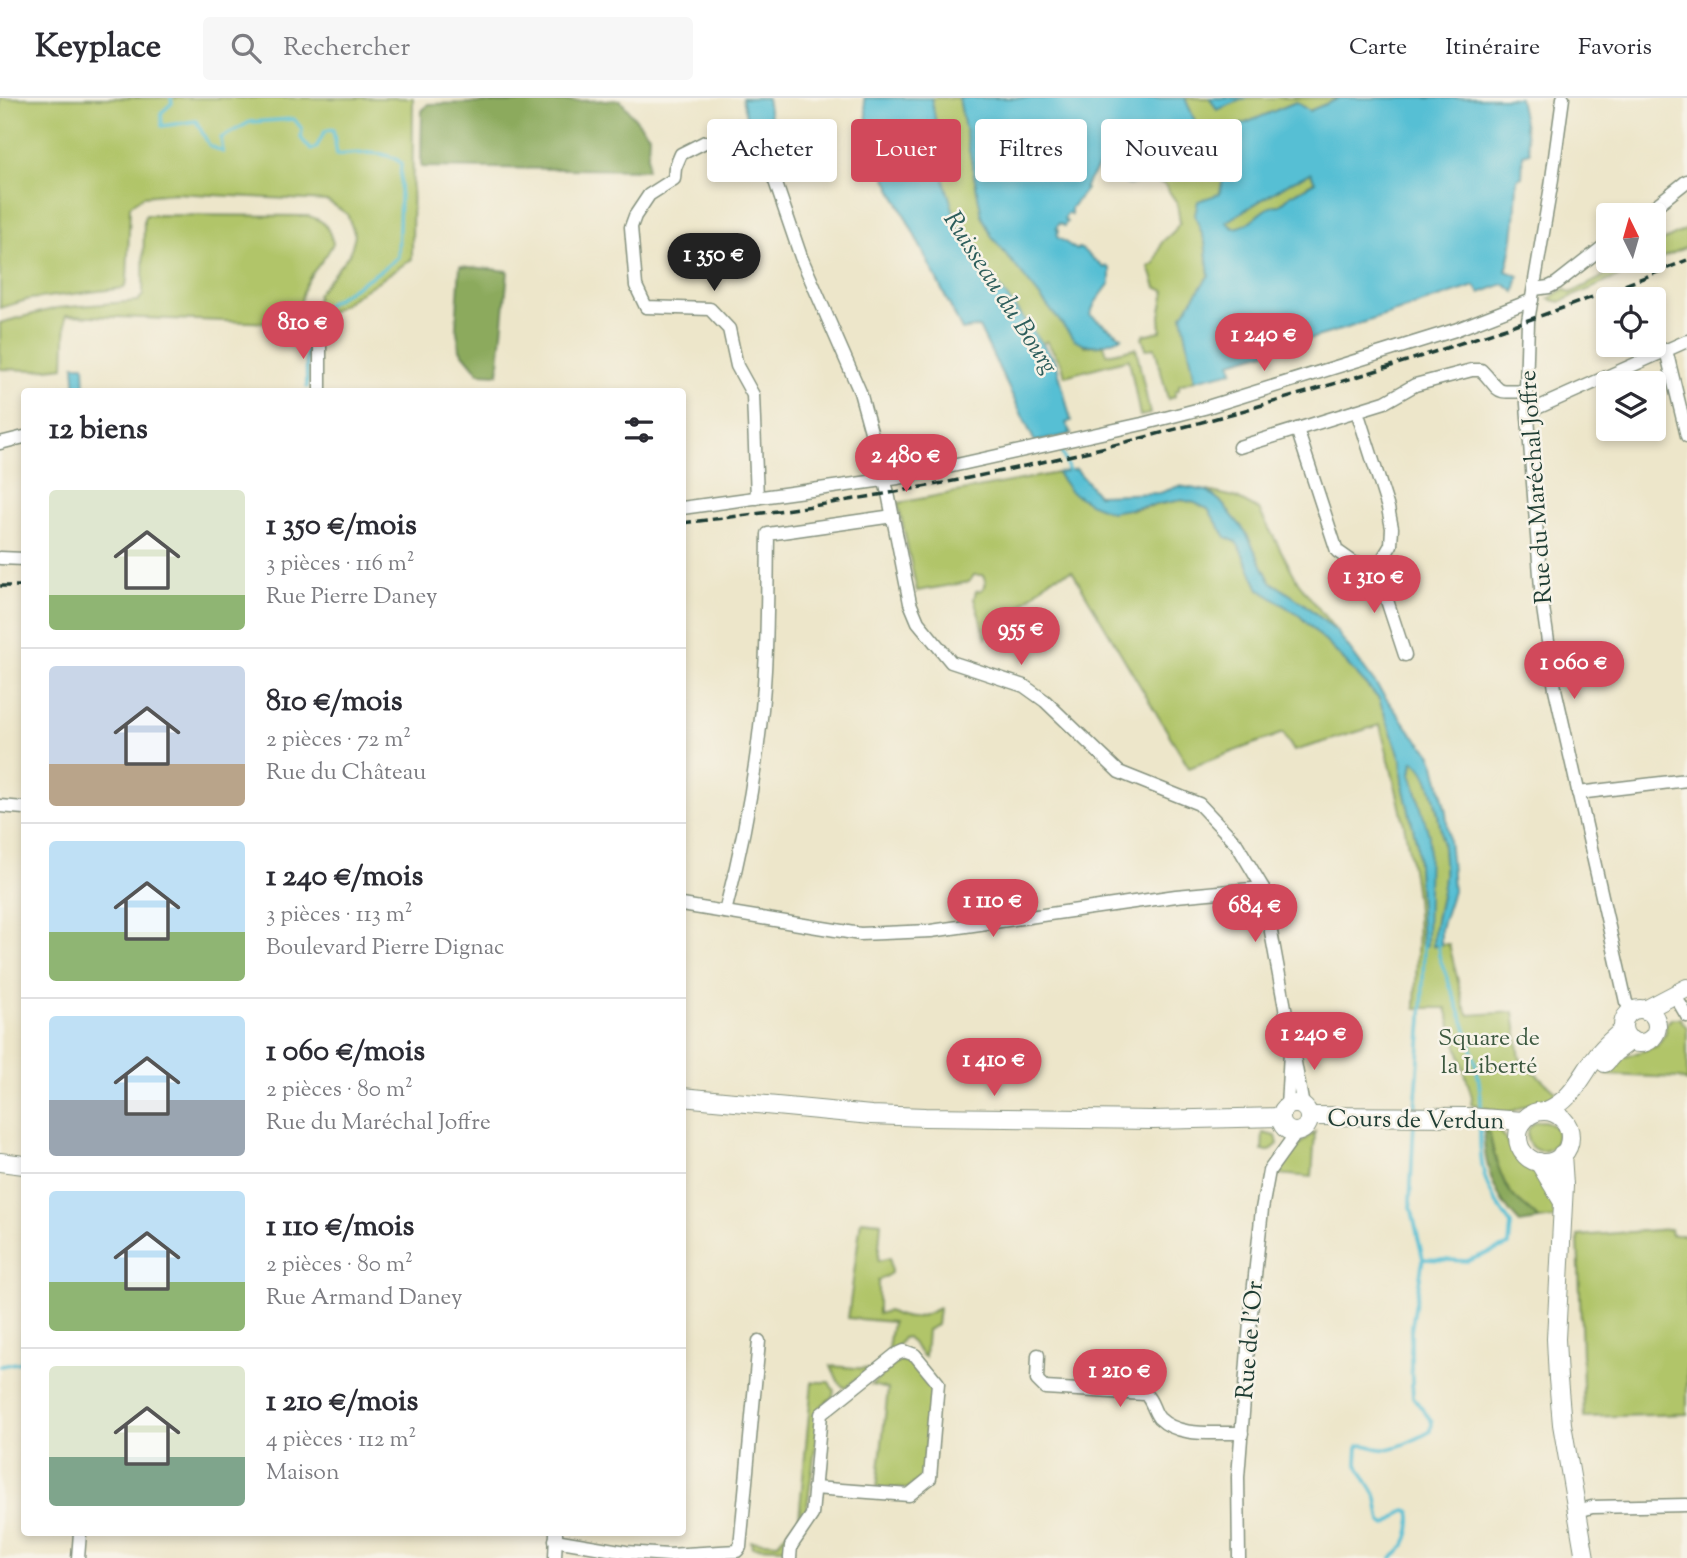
<!DOCTYPE html>
<html lang="fr">
<meta charset="utf-8">
<style>
:root{--surface:#fff;--page:#f7f7f7;--text:#2b2b33;--muted:#7c7c81;--line:#e1e1e2;--accent:#d1495b}
body{margin:0;font-family:"Sorts Mill Goudy",serif;background:var(--page);color:var(--text);height:100vh;display:flex;flex-direction:column;font-size:26px;white-space:nowrap}
*{box-sizing:border-box;margin:0}
p{font-size:23px;color:var(--muted)}
.icon{flex:none;width:38px;height:38px;fill:none;stroke:currentColor;stroke-width:2;stroke-linecap:round;stroke-linejoin:round}
.map{position:relative;flex:1;overflow:hidden}
.details{position:absolute;left:21px;top:290px;width:665px;height:1148px;display:flex;flex-direction:column;background:var(--surface);border-radius:7px;box-shadow:0 4px 10px #0003}
.details>*{flex:none}
.hud{position:absolute;left:707px;top:21px;width:665px;height:63px;display:flex;gap:14px}
.needle{width:46px;rotate:355deg}
.buttons{position:absolute;left:1596px;top:105px;display:grid;gap:14px}
.buttons a{display:grid;place-items:center;width:70px;height:70px;border-radius:7px;background:var(--surface);box-shadow:0 4px 10px #0003;font-size:35px}
.price{position:absolute;translate:-50% -60px;padding:0 16px;border-radius:24px;background:var(--accent);color:#fff;font-size:23px;line-height:46px;filter:drop-shadow(0 2px 4px #0008)}
.price::after{content:'';position:absolute;left:50%;top:42px;width:21px;height:16px;margin-left:-10px;background:inherit;clip-path:polygon(0 0,100% 0,50% 100%)}
.price.current{background:#222;color:#fff}
ul{padding:0;list-style:none}
li{display:flex;align-items:center;gap:21px;height:175px;padding:0 28px}
li+li{border-top:2px solid var(--line)}
li span{display:grid;place-items:center;flex:none;width:196px;height:140px;border-radius:7px;color:#555}
li>.icon{margin-inline-start:auto}
span .icon{width:84px;height:84px;fill:#fffc;stroke-width:1}
li b{font-size:30px}
h2{display:flex;justify-content:space-between;align-items:center;height:84px;padding:0 28px;font-size:30px}
.tag{padding:0 24px;border-radius:7px;background:var(--surface);box-shadow:0 4px 10px #0003;font-size:24px;line-height:63px}
.tag.current{background:var(--accent);color:#fff}
header{display:flex;align-items:center;gap:42px;box-sizing:border-box;height:98px;padding:0 35px;background:var(--surface);border-bottom:2px solid var(--line)}
header strong{font-size:33px}
nav{display:flex;gap:38px;margin-inline-start:auto;font-size:24px}
.search{width:490px;height:63px;background:var(--page);display:flex;align-items:center;gap:18px;box-sizing:border-box;padding:0 24px;border-radius:7px;color:var(--muted);font-size:26px}
.map>svg:first-child{display:block}
.green{fill:#b1c569;stroke:#68814e;stroke-width:2}
.forest{fill:#8caa5d;stroke:#567448;stroke-width:2}
.water{fill:#57bfd4;stroke:#3b7e84;stroke-width:2;fill-rule:evenodd}
.lines{fill:none;stroke-linecap:round;stroke-linejoin:round}
.stream{stroke:#57bfd4;stroke-width:3.5}
.street-casing{stroke:#86927f;stroke-width:15}
.secondary-casing{stroke:#86927f;stroke-width:20}
.street{stroke:#fff;stroke-width:12}
.secondary{stroke:#fff;stroke-width:18}
.rail{stroke:#1f3d34;stroke-width:3.5;stroke-dasharray:10 5;stroke-linecap:butt}
.labels{text-anchor:middle;stroke-width:5;stroke-linejoin:round;paint-order:stroke}
.street-label{font-size:24px;fill:#1f3d34;stroke:#f7f3e8}
.park-label{font-size:24px;fill:#3c583f;stroke:#f7f3e8}
.water-label{font-size:26px;font-style:italic;fill:#2d5e5c;stroke:#f7f3e8}
</style>
<header>
<strong>Keyplace</strong>
<div class="search"><svg class="icon" aria-label="search" viewBox="0 0 24 24"><circle cx="10" cy="10" r="6"/><path d="M15 15l6 6"/></svg>Rechercher</div>
<nav><a>Carte</a><a>Itinéraire</a><a>Favoris</a></nav>
</header>
<div class="map">
<svg width="1687" height="1460" viewBox="0 0 1687 1460">
<rect width="100%" height="100%" fill="#f7f3e8"/>
<filter id="ink" filterUnits="userSpaceOnUse"><feTurbulence type="fractalNoise" baseFrequency=".0143" numOctaves="2"/><feDisplacementMap in="SourceGraphic" scale="14" xChannelSelector="R" yChannelSelector="G"/><feConvolveMatrix kernelMatrix="1 2 1 2 8 2 1 2 1" color-interpolation-filters="sRGB"/></filter>
<filter id="wash" filterUnits="userSpaceOnUse"><feTurbulence type="fractalNoise" baseFrequency=".00686" numOctaves="4" result="noise"/><feDisplacementMap in="SourceGraphic" scale="28" xChannelSelector="R" yChannelSelector="G"/><feGaussianBlur stdDeviation="1.57" result="paint"/><feColorMatrix in="noise" values="0 0 0 0 0 0 0 0 0 0 0 0 0 0 0 0 0 1.4 0 .05"/><feComposite in="paint" operator="in"/></filter>
<g filter="url(#wash)">
<rect width="100%" height="100%" fill="#ede6ca"/>
<g class="green">
<polygon points="0,0 413,0 412,161 311,227 318,195 350,155 355,137 347,116 327,103 174,95 143,98 130,108 127,183 124,190 30,201 0,210"/>
<polygon points="902,0 959,0 982,118 992,139 1085,248 1104,247 1107,256 1136,250 1150,316 1140,318 1129,261 1065,278 1062,266 1046,243 1043,246 969,167"/>
<path d="M1185 0H1340L1309 13 1296 4 1225 34C1223 54 1230 76 1220 94 1215 103 1203 110 1195 117L1205 144 1209 177 1182 217 1195 282 1179 287V292L1175 293V298L1168 301 1155 250 1146 251 1142 240 1144 237 1161 233 1160 218 1165 193 1156 189 1149 169 1155 165 1162 144 1174 133 1180 124 1177 105 1164 86 1148 81 1155 75 1184 70 1201 37Z"/>
<path d="M1311 75 1315 83 1290 98 1280 107C1261 107 1251 130 1233 130L1226 124 1289 85Z"/>
<path d="M146 117 308 118C325 122 328 129 333 145 327 160 315 169 308 182 300 195 300 212 298 226L66 217 64 269 36 272 0 271V225L3 224 57 210 138 203 143 197 144 120Z"/>
<polygon points="1687,131 1687,149 1560,204 1549,201 1564,191 1571,195 1599,181 1622,163 1654,163 1654,147"/>
<path d="M1057 375 1070 393 1132 412 1182 402 1195 405 1208 411 1226 438 1236 444 1240 450 1259 491 1300 518 1340 558 1379 601 1401 661 1404 692 1417 746 1422 848H1427V831L1419 701 1411 676 1413 662C1435 672 1446 754 1444 778 1442 802 1433 824 1433 847L1449 846 1464 908 1469 917 1514 914 1520 961 1560 998C1551 1003 1542 1002 1532 1005 1522 1008 1510 1017 1499 1014 1490 1011 1482 1008 1471 1006L1472 999 1446 910H1415C1416 871 1420 830 1415 791 1408 736 1394 681 1380 627L1294 653 1283 635 1189 670 1072 473 1051 480 986 540 974 501 976 493 981 492C987 488 987 483 982 477H974L969 484 917 493 898 405Z"/>
<polygon points="1207,393 1235,399 1259,412 1298,484 1337,534 1304,506 1270,483 1245,433 1220,403"/>
<polygon points="1672,920 1680,920 1687,930 1687,984 1679,980 1607,977 1616,962 1657,948 1666,934 1666,926"/>
<circle cx="1542" cy="1038" r="15"/>
<path d="M1485 1027C1504 1034 1502 1037 1512 1052 1519 1061 1529 1067 1537 1075 1549 1087 1554 1104 1557 1120L1539 1122C1532 1113 1523 1108 1515 1100 1501 1086 1493 1053 1489 1034L1484 1033Z"/>
<polygon points="1315,1034 1312,1079 1277,1076 1302,1044"/>
<polygon points="1263,1035 1276,1038 1278,1046 1270,1053 1262,1053"/>
<path d="M861 1122 881 1124 878 1163 890 1160 891 1175 878 1183V1216L888 1213C909 1224 918 1221 939 1210L937 1227 927 1232 925 1259 923 1258 907 1239 903 1240 890 1259 887 1257 892 1224 848 1220Z"/>
<polygon points="1670,1131 1671,1137 1687,1137 1687,1316 1584,1319 1578,1138"/>
<polygon points="899,1262 914,1265 932,1288 924,1378 907,1391 877,1390 888,1291 871,1287"/>
<polygon points="831,1268 869,1271 845,1290 839,1285"/>
<polygon points="812,1284 829,1284 834,1293 833,1298 821,1309 806,1417 784,1450 752,1449 751,1443 778,1445 799,1420"/>
</g>
<g class="forest">
<polygon points="620,2 649,37 647,72 421,69 422,13 428,6"/>
<polygon points="460,168 508,173 498,276 479,275 460,252 456,228"/>
<path d="M1484 1033 1489 1034C1493 1053 1501 1086 1515 1100 1523 1108 1532 1113 1539 1122L1520 1125C1495 1101 1483 1067 1484 1033Z"/>
</g>
<g class="water">
<polygon points="742,0 767,0 772,32 750,36"/>
<polygon points="864,0 931,0 944,64 939,65 961,138 1056,264 1071,323 1066,325 1071,336 1035,344 979,229 962,232 871,50"/>
<path d="M959 0H1185L1201 37 1184 70 1155 75 1147 81 1129 87 1123 83 1124 81 1100 65 1084 90 1086 91 1071 110V117L1068 115 1064 121 1067 124 1064 128 1059 125 1056 130 1058 132 1057 139 1077 152 1079 150 1083 152 1104 170 1106 168 1110 171V185L1095 205 1090 217 1122 239C1103 247 1093 252 1074 241L992 139 982 118Z"/>
<polygon points="1210,0 1246,0 1217,12"/>
<path d="M1340 0H1519L1530 54 1523 56 1522 79 1517 81C1516 112 1515 143 1506 173L1519 178 1515 194 1504 186 1480 195 1475 188 1347 230 1231 264 1233 273 1195 282 1182 217 1209 177 1205 144 1195 117 1198 103 1219 96C1228 72 1222 58 1224 34L1296 4 1309 13ZM1311 75 1315 84 1290 98 1280 107C1261 107 1251 130 1233 130L1226 124 1289 85Z"/>
<polygon points="74,267 84,267 85,294 76,294"/>
<path d="M1076 371 1098 397 1160 395 1179 388 1207 393 1220 403 1245 433 1270 483 1304 506 1337 534 1411 634 1430 655 1435 666 1446 714 1451 761 1453 793 1441 830V847L1433 848C1433 824 1442 803 1444 779 1446 755 1436 672 1413 663L1411 676 1429 737 1427 848H1422L1417 746 1404 692 1401 661 1379 601 1340 558 1300 518 1259 491 1240 450 1236 444 1226 439 1208 411 1195 405 1182 402 1111 414 1089 405 1070 393 1057 375Z"/>
</g>
<g class="lines">
<g class="stream">
<path d="M171 0 172 5 161 15 162 28 196 23 209 47 223 54 221 40 250 24 294 21 302 31 301 40 311 52 316 50 325 33 333 31 337 57C356 55 386 51 401 65L398 159 383 171 326 207"/>
<polyline points="309,223 317,215"/>
<polyline points="306,240 307,289"/>
<polyline points="1059,347 1070,376"/>
<path d="M1438 843 1439 858C1456 905 1483 964 1481 1015"/>
<polyline points="1415,1013 1422,921 1424,846"/>
<path d="M1423 1161 1467 1163 1509 1147 1511 1126C1484 1090 1479 1071 1480 1026"/>
<polyline points="0,1268 22,1264 24,1232"/>
<path d="M1391 1460C1407 1451 1414 1430 1410 1413L1405 1412 1386 1427 1381 1424 1377 1400 1357 1366 1358 1348C1368 1345 1371 1350 1381 1351 1393 1353 1421 1339 1431 1333L1432 1324 1413 1299 1411 1267V1233L1423 1161 1410 1104 1414 1024"/>
</g>
</g>
</g>
<g filter="url(#ink)">
<g class="lines">
<defs>
<g id="street">
<polyline points="1563,0 1551,88 1528,223 1526,293 1542,503 1555,591 1626,904 1632,913"/>
<polyline points="705,44 681,56 675,70 674,81 649,97 635,118 631,129 636,188 646,209 710,211 729,231 737,268 753,297 757,400"/>
<polyline points="718,50 757,63 768,71 775,83 801,159 860,294 888,395 910,505 918,524 951,564 1024,588 1045,603 1119,674 1199,706 1236,745 1263,790 1303,1008"/>
<polyline points="1644,117 1687,83"/>
<polyline points="1534,191 1549,189 1557,185 1608,145"/>
<polyline points="320,230 320,294"/>
<polyline points="1666,252 1687,338"/>
<polyline points="1528,314 1687,243"/>
<polyline points="1297,331 1337,453 1354,465 1370,468 1382,462 1391,447 1392,430 1388,410 1357,313"/>
<polyline points="0,345 24,339"/>
<path d="M1239 349 1385 304 1415 287 1472 272H1481C1503 294 1491 295 1526 293"/>
<polyline points="682,410 898,380 1142,326 1204,310 1455,232 1532,202"/>
<polyline points="0,460 24,461"/>
<polyline points="1375,466 1405,557"/>
<polyline points="1578,695 1687,682"/>
<polyline points="0,708 24,710"/>
<polyline points="682,807 860,836 931,833 1176,798 1263,790"/>
<path d="M725 814C741 753 753 692 760 629 768 565 767 500 768 436L893 418"/>
<polyline points="1680,906 1687,918"/>
<polyline points="1287,1009 1290,954"/>
<path d="M1038 1257 1037 1282 1045 1290 1145 1296C1153 1303 1153 1313 1159 1320 1179 1340 1215 1334 1242 1335"/>
<polyline points="1578,1413 1592,1409 1687,1407"/>
<polyline points="555,1442 626,1454 668,1457 737,1453 740,1449 759,1243"/>
<polyline points="78,1460 80,1435"/>
<polyline points="555,1460 556,1435"/>
<polyline points="790,1460 791,1448 812,1417 821,1316 895,1257 904,1253 915,1257 938,1285 930,1380 909,1397 814,1390"/>
<polyline points="1239,1460 1238,1379 1250,1225 1262,1111 1269,1073 1297,1034"/>
</g>
<g id="secondary">
<circle cx="1640" cy="928" r="17"/>
<polyline points="1645,912 1687,890"/>
<polyline points="1605,965 1615,954 1631,942"/>
<polyline points="682,999 871,1017 925,1019 1153,1022 1281,1019"/>
<circle cx="1295" cy="1020" r="14"/>
<path d="M1546 1013C1571 1003 1580 981 1595 960 1603 949 1613 941 1623 932"/>
<circle cx="1544" cy="1039" r="26"/>
<polyline points="1309,1018 1467,1019 1523,1023"/>
<polyline points="1562,1056 1564,1087 1556,1241 1558,1281 1562,1326 1585,1460"/>
<polyline points="0,1064 24,1067"/>
<polyline points="1539,1064 1563,1104"/>
</g>
</defs>
<use href="#street" class="street-casing"/>
<use href="#secondary" class="secondary-casing"/>
<use href="#street" class="street"/>
<use href="#secondary" class="secondary"/>
<g class="rail">
<path d="M682 425C740 418 798 411 855 401 1047 369 1234 319 1419 259 1509 229 1599 199 1687 162"/>
<polyline points="0,488 24,488"/>
</g>
</g>
</g>
<g class="labels">
<g class="street-label">
<text transform="translate(1535 389) rotate(-94)" y="8">Rue du Maréchal Joffre</text>
<text transform="translate(1416 1021) rotate(1)" y="8">Cours de Verdun</text>
<text transform="translate(1249 1242) rotate(-85)" y="8">Rue de l'Or</text>
</g>
<g class="park-label">
<text x="1489" y="947">Square de<tspan x="1489" dy="28">la Liberté</tspan></text>
</g>
<g class="water-label">
<text transform="translate(1002 194) rotate(57)" y="9">Ruisseau du Bourg</text>
</g>
</g>
</svg>
<div class="buttons">
<a><svg class="needle" viewBox="-14 -14 28 28"><path d="M0-13l5 13h-10z" fill="#e53935"/><path d="M0 13l5-13h-10z" fill="#7c7c81"/></svg></a>
<a><svg class="icon" aria-label="locate" viewBox="0 0 24 24"><circle cx="12" cy="12" r="6"/><path d="M12 2v4M12 18v4M2 12h4M18 12h4"/></svg></a>
<a><svg class="icon" aria-label="layers" viewBox="0 0 24 24"><path d="M12 4l9 5-9 5-9-5zM3 14l9 5 9-5"/></svg></a>
</div>
<b class="price current" style="left:714px;top:195px">1 350 €</b>
<b class="price" style="left:303px;top:263px">810 €</b>
<b class="price" style="left:1264px;top:275px">1 240 €</b>
<b class="price" style="left:906px;top:396px">2 480 €</b>
<b class="price" style="left:1374px;top:517px">1 310 €</b>
<b class="price" style="left:1021px;top:569px">955 €</b>
<b class="price" style="left:1574px;top:603px">1 060 €</b>
<b class="price" style="left:993px;top:841px">1 110 €</b>
<b class="price" style="left:1255px;top:846px">684 €</b>
<b class="price" style="left:1314px;top:974px">1 240 €</b>
<b class="price" style="left:994px;top:1000px">1 410 €</b>
<b class="price" style="left:1120px;top:1311px">1 210 €</b>
<div class="hud">
<a class="tag">Acheter</a>
<a class="tag current">Louer</a>
<a class="tag">Filtres</a>
<a class="tag">Nouveau</a>
</div>
<section class="details">
<h2>12 biens<svg class="icon" aria-label="filters" viewBox="0 0 24 24"><path d="M4 7h16M4 17h16"/><circle cx="9" cy="7" r="2"/><circle cx="15" cy="17" r="2"/></svg></h2>
<ul>
<li><span style="background:linear-gradient(#dfe7d0 75%,#8fb573 0)"><svg class="icon" aria-label="home" viewBox="0 0 24 24"><path d="M3 11l9-7 9 7M6 9v11h12V9"/></svg></span><div><b>1 350 €/mois</b><p>3 pièces · 116 m²</p><p>Rue Pierre Daney</p></div></li>
<li><span style="background:linear-gradient(#c9d6e8 70%,#b9a48a 0)"><svg class="icon" aria-label="home" viewBox="0 0 24 24"><path d="M3 11l9-7 9 7M6 9v11h12V9"/></svg></span><div><b>810 €/mois</b><p>2 pièces · 72 m²</p><p>Rue du Château</p></div></li>
<li><span style="background:linear-gradient(#bfe0f5 65%,#8fb573 0)"><svg class="icon" aria-label="home" viewBox="0 0 24 24"><path d="M3 11l9-7 9 7M6 9v11h12V9"/></svg></span><div><b>1 240 €/mois</b><p>3 pièces · 113 m²</p><p>Boulevard Pierre Dignac</p></div></li>
<li><span style="background:linear-gradient(#bfe0f5 60%,#9aa5b1 0)"><svg class="icon" aria-label="home" viewBox="0 0 24 24"><path d="M3 11l9-7 9 7M6 9v11h12V9"/></svg></span><div><b>1 060 €/mois</b><p>2 pièces · 80 m²</p><p>Rue du Maréchal Joffre</p></div></li>
<li><span style="background:linear-gradient(#bfe0f5 65%,#8fb573 0)"><svg class="icon" aria-label="home" viewBox="0 0 24 24"><path d="M3 11l9-7 9 7M6 9v11h12V9"/></svg></span><div><b>1 110 €/mois</b><p>2 pièces · 80 m²</p><p>Rue Armand Daney</p></div></li>
<li><span style="background:linear-gradient(#dfe7d0 65%,#7fa58c 0)"><svg class="icon" aria-label="home" viewBox="0 0 24 24"><path d="M3 11l9-7 9 7M6 9v11h12V9"/></svg></span><div><b>1 210 €/mois</b><p>4 pièces · 112 m²</p><p>Maison</p></div></li>
</ul>
</section>
</div>
